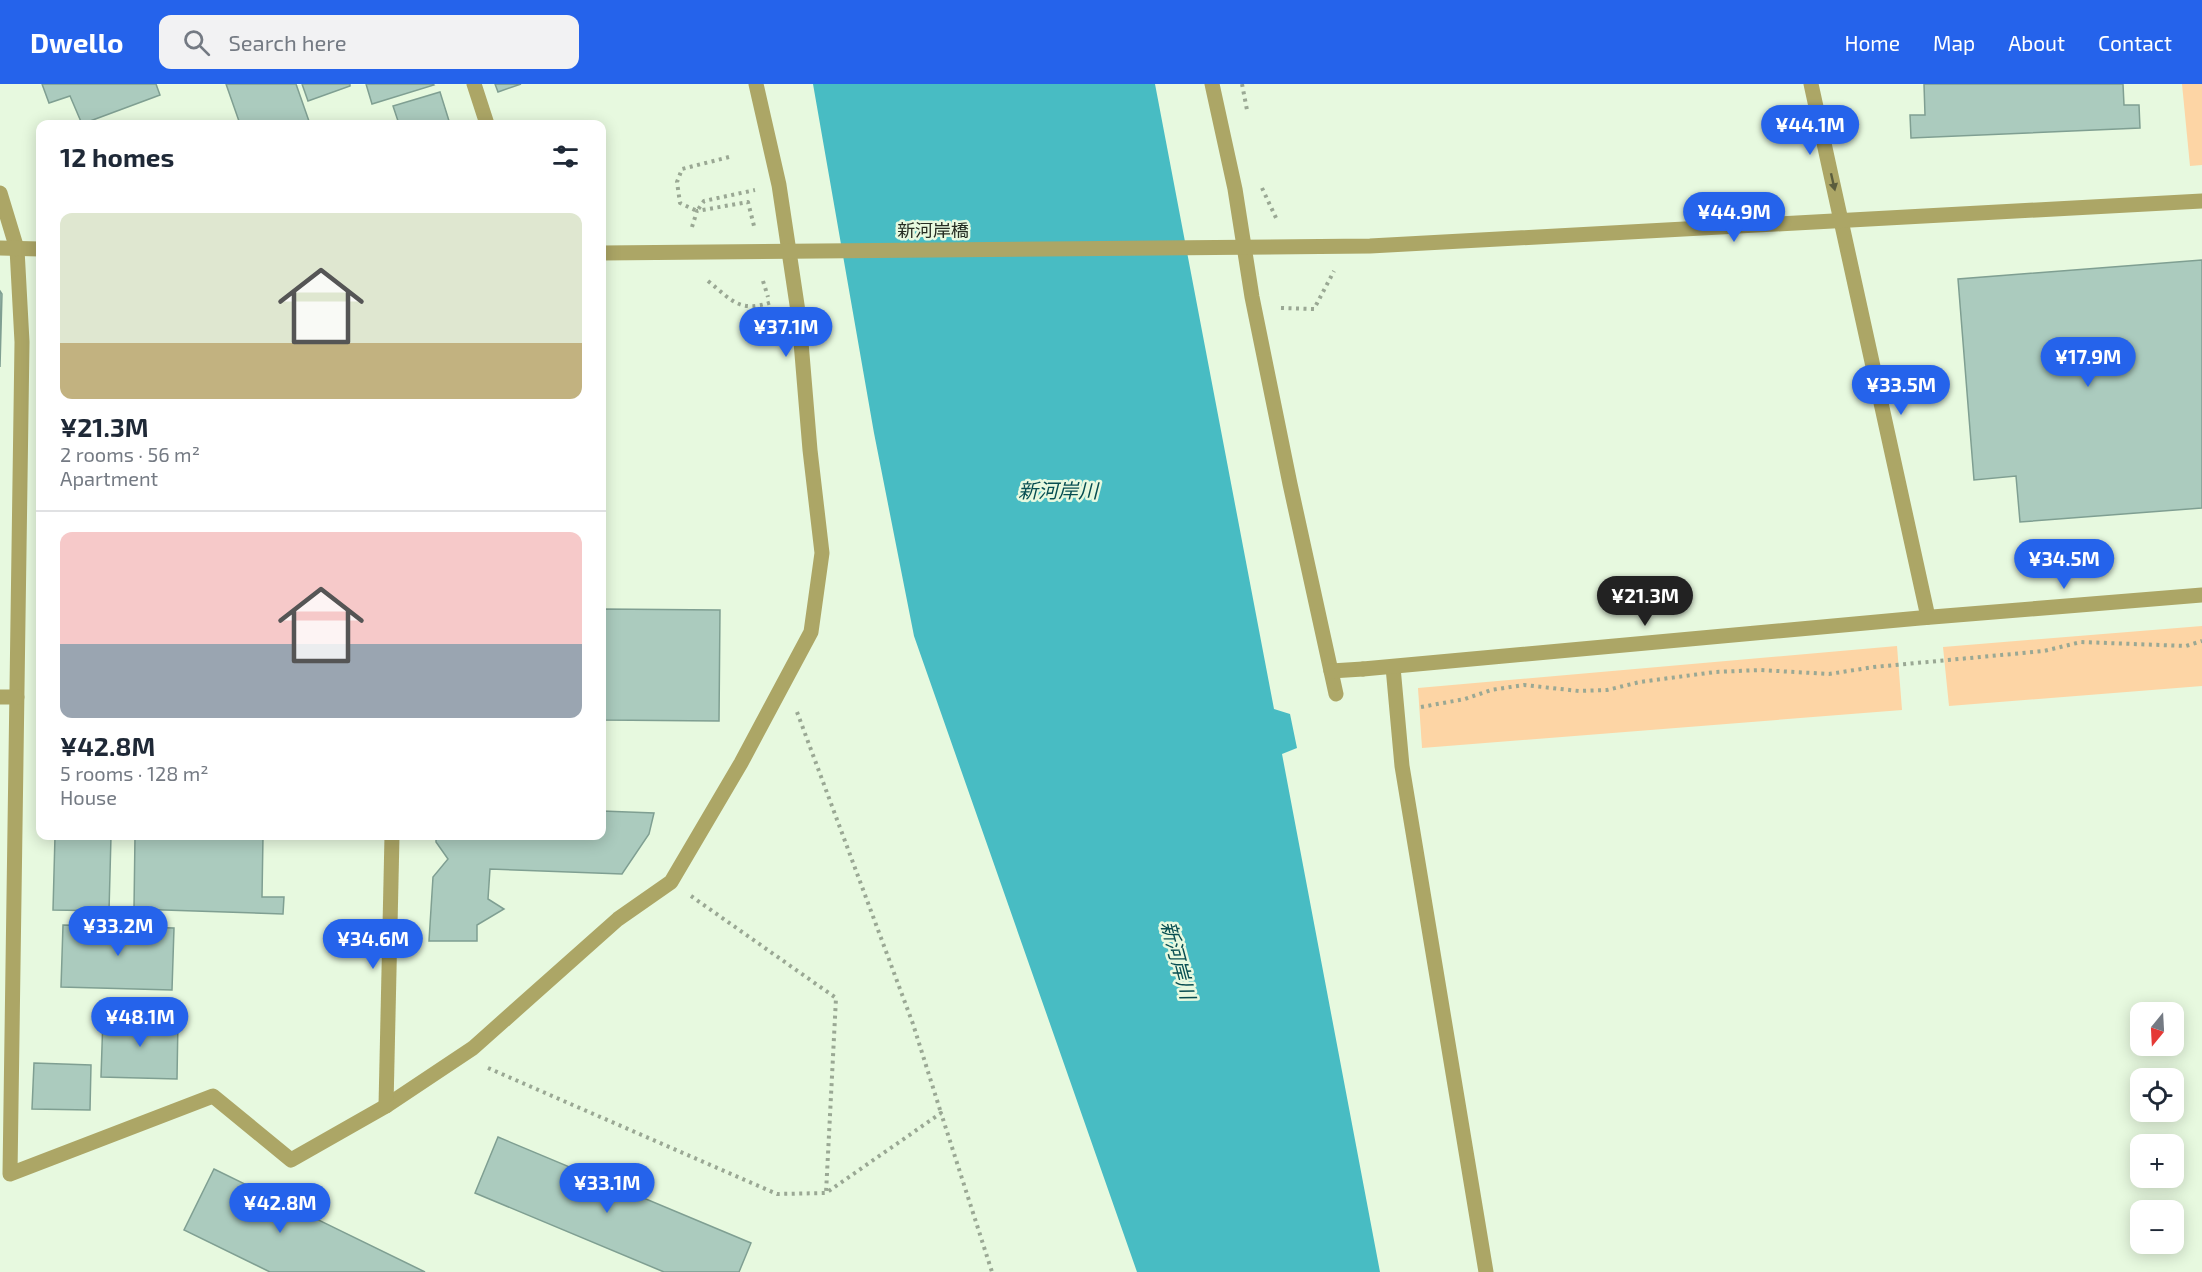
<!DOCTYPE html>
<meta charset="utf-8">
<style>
:root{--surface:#fff;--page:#f2f2f3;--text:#1f2937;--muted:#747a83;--line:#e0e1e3;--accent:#2563eb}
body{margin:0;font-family:"Exo 2","Noto Sans JP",sans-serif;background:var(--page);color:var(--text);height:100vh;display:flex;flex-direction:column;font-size:22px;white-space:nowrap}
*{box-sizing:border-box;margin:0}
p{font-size:20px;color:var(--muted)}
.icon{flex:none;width:33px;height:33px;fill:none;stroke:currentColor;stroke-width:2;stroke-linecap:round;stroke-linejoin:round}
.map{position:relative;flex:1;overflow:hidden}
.details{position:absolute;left:36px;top:36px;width:570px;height:720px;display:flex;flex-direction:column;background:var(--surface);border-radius:12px;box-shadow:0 3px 15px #0003}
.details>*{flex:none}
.needle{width:39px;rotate:198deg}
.fabs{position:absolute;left:2130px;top:918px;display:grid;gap:12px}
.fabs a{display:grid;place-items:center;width:54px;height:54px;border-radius:12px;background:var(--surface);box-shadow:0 3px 15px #0003;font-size:30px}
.price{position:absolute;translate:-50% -51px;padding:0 14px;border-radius:21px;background:var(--accent);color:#fff;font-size:20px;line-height:39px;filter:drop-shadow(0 2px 3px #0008)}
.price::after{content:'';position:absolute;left:50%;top:36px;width:18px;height:14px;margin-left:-9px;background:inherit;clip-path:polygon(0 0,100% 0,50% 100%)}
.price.active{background:#222;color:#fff}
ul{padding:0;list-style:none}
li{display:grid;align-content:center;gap:12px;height:318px;padding:0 24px}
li+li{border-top:2px solid var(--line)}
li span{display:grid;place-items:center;height:186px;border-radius:12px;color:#555}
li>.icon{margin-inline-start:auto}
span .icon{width:108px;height:108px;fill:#fffc;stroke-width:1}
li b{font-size:26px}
h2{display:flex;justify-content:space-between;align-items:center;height:72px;padding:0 24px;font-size:26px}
header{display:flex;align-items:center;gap:36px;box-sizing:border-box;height:84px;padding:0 30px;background:var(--accent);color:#fff}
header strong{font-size:28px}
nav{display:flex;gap:33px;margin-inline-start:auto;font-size:21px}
.search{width:420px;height:54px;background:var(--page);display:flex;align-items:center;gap:15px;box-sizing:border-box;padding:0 21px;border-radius:12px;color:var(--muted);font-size:22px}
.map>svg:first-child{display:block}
.green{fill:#fdd5a5}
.water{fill:#48bcc3}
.building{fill:#abcbbe;stroke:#7f9f92;stroke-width:1.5}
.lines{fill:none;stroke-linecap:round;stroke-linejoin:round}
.path{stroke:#9aa894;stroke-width:4;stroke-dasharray:3 4.5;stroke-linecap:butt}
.service{stroke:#aca666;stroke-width:15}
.minor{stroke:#aca666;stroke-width:15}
.tertiary{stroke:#aca666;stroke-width:15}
.oneway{fill:#5b5d3d}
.labels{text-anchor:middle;stroke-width:5;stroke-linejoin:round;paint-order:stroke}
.street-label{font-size:18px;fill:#252c22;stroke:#e7f9df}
.water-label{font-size:20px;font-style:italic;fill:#064d51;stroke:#e7f9df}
</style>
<header>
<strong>Dwello</strong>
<div class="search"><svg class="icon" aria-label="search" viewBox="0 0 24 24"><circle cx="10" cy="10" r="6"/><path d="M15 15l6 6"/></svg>Search here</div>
<nav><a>Home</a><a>Map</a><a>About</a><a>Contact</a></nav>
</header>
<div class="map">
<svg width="2202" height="1188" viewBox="0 0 2202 1188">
<rect width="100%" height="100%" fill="#e7f9df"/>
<g class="green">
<polygon points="2182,0 2202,0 2202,81 2190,82"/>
<polygon points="2202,542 2202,602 1949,622 1943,563"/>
<polygon points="1897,562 1902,626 1422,664 1418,604"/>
</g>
<polygon class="water" points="813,0 1155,0 1274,625 1290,630 1297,664 1282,670 1380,1188 1137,1188 914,552 874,349"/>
<g class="building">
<polygon points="42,0 156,0 160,11 82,40 70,12 49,19"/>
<polygon points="226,0 296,0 310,40 240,40"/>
<polygon points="302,0 350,0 350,2 308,17"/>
<polygon points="366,0 433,0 434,1 372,20"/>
<polygon points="495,0 521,0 498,8"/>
<polygon points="1924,0 2123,0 2124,21 2139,21 2140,44 1911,54 1910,31 1925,31"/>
<polygon points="440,8 450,40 399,40 393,22"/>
<polygon points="2202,176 2202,424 2020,438 2016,392 1974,396 1958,195"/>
<polygon points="0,207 2,210 0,283"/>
<polygon points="602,525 720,526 719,637 602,636"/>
<polygon points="602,727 654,729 649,750 622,790 490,785 488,815 504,825 477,841 477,857 429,857 433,793 448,775 436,758 436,752 602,752"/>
<polygon points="55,752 111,752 109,827 53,826"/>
<polygon points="135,752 263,752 262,813 284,813 283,830 134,825"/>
<polygon points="63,841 174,844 172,906 61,903"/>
<polygon points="103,933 178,935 177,995 101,993"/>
<polygon points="34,979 91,981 90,1026 32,1025"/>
<polygon points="498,1053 751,1159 739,1188 664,1188 475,1109"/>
<polygon points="214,1085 425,1188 270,1188 184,1146"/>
</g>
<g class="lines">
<g class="path">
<polyline points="1242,0 1247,26"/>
<polyline points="729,73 682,85 677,98 680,119 697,127 704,117 755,106"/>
<polyline points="1262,104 1277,136"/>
<polyline points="692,143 697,127 748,118 754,142"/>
<path d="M708 197C733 217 739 229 772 218"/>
<polyline points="763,197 768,213"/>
<polyline points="1281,224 1314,225 1334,187"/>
<polyline points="1421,623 1465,615 1491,606 1524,601 1579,607 1607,606 1640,598 1715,588 1760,586 1829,590 1874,583 2044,567 2081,558 2186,562 2202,557"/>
<polyline points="797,628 913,940 941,1029"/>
<polyline points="691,812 836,914 826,1109"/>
<polyline points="488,984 777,1110 826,1109 941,1029 992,1188"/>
</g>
<g class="service">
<polyline points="1212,0 1235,105 1252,213 1290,400 1336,610"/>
<polyline points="1393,583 1402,682 1486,1188"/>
<polyline points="1331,587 1363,585"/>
</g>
<g class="minor">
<polyline points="474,0 487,40"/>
<polyline points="1811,0 1928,533"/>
<polyline points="17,165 22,258 10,1090 213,1012 291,1076 386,1022 473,964 618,835 671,798 741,679 811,548 822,469 810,366 799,234 779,101 756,0"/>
<polyline points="1363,585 1920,534 2202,511"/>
<polyline points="0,613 17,613"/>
<polyline points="386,1022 392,752"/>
</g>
<g class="tertiary">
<polyline points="0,109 17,165"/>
<polyline points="0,164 40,165"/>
<polyline points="602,169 1370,162 2202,117"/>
</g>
</g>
<defs><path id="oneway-solid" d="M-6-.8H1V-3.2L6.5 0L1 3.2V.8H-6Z" transform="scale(1.5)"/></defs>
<use class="oneway" href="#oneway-solid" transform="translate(1833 98) rotate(77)"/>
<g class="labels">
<g class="street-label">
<text x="933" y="153">新河岸橋</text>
</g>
<g class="water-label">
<text x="1058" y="414">新河岸川</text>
<text transform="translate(1178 876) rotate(75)" y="7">新河岸川</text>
</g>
</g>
</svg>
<div class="fabs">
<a><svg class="needle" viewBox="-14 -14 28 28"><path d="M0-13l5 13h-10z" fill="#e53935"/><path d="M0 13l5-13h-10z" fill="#747a83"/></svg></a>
<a><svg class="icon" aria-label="locate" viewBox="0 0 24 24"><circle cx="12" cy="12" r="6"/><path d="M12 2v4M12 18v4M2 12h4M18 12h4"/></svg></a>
<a>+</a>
<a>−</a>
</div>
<b class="price" style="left:1810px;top:72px">¥44.1M</b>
<b class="price" style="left:1734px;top:159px">¥44.9M</b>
<b class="price" style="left:786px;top:274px">¥37.1M</b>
<b class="price" style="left:2088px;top:304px">¥17.9M</b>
<b class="price" style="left:1901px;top:332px">¥33.5M</b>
<b class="price" style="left:2064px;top:506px">¥34.5M</b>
<b class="price active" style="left:1645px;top:543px">¥21.3M</b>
<b class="price" style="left:118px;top:873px">¥33.2M</b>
<b class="price" style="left:373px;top:886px">¥34.6M</b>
<b class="price" style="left:140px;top:964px">¥48.1M</b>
<b class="price" style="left:607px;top:1130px">¥33.1M</b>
<b class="price" style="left:280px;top:1150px">¥42.8M</b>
<section class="details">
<h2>12 homes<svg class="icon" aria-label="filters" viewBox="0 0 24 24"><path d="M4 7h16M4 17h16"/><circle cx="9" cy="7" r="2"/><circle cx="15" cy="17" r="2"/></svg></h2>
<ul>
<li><span style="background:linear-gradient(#dfe7d0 70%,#c2b280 0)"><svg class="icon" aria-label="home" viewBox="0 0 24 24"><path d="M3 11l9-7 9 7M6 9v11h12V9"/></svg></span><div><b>¥21.3M</b><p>2 rooms · 56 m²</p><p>Apartment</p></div></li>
<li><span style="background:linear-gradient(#f6c9c9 60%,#9aa5b1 0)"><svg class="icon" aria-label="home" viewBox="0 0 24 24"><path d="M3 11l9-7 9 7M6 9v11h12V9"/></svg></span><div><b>¥42.8M</b><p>5 rooms · 128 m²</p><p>House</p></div></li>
</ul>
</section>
</div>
